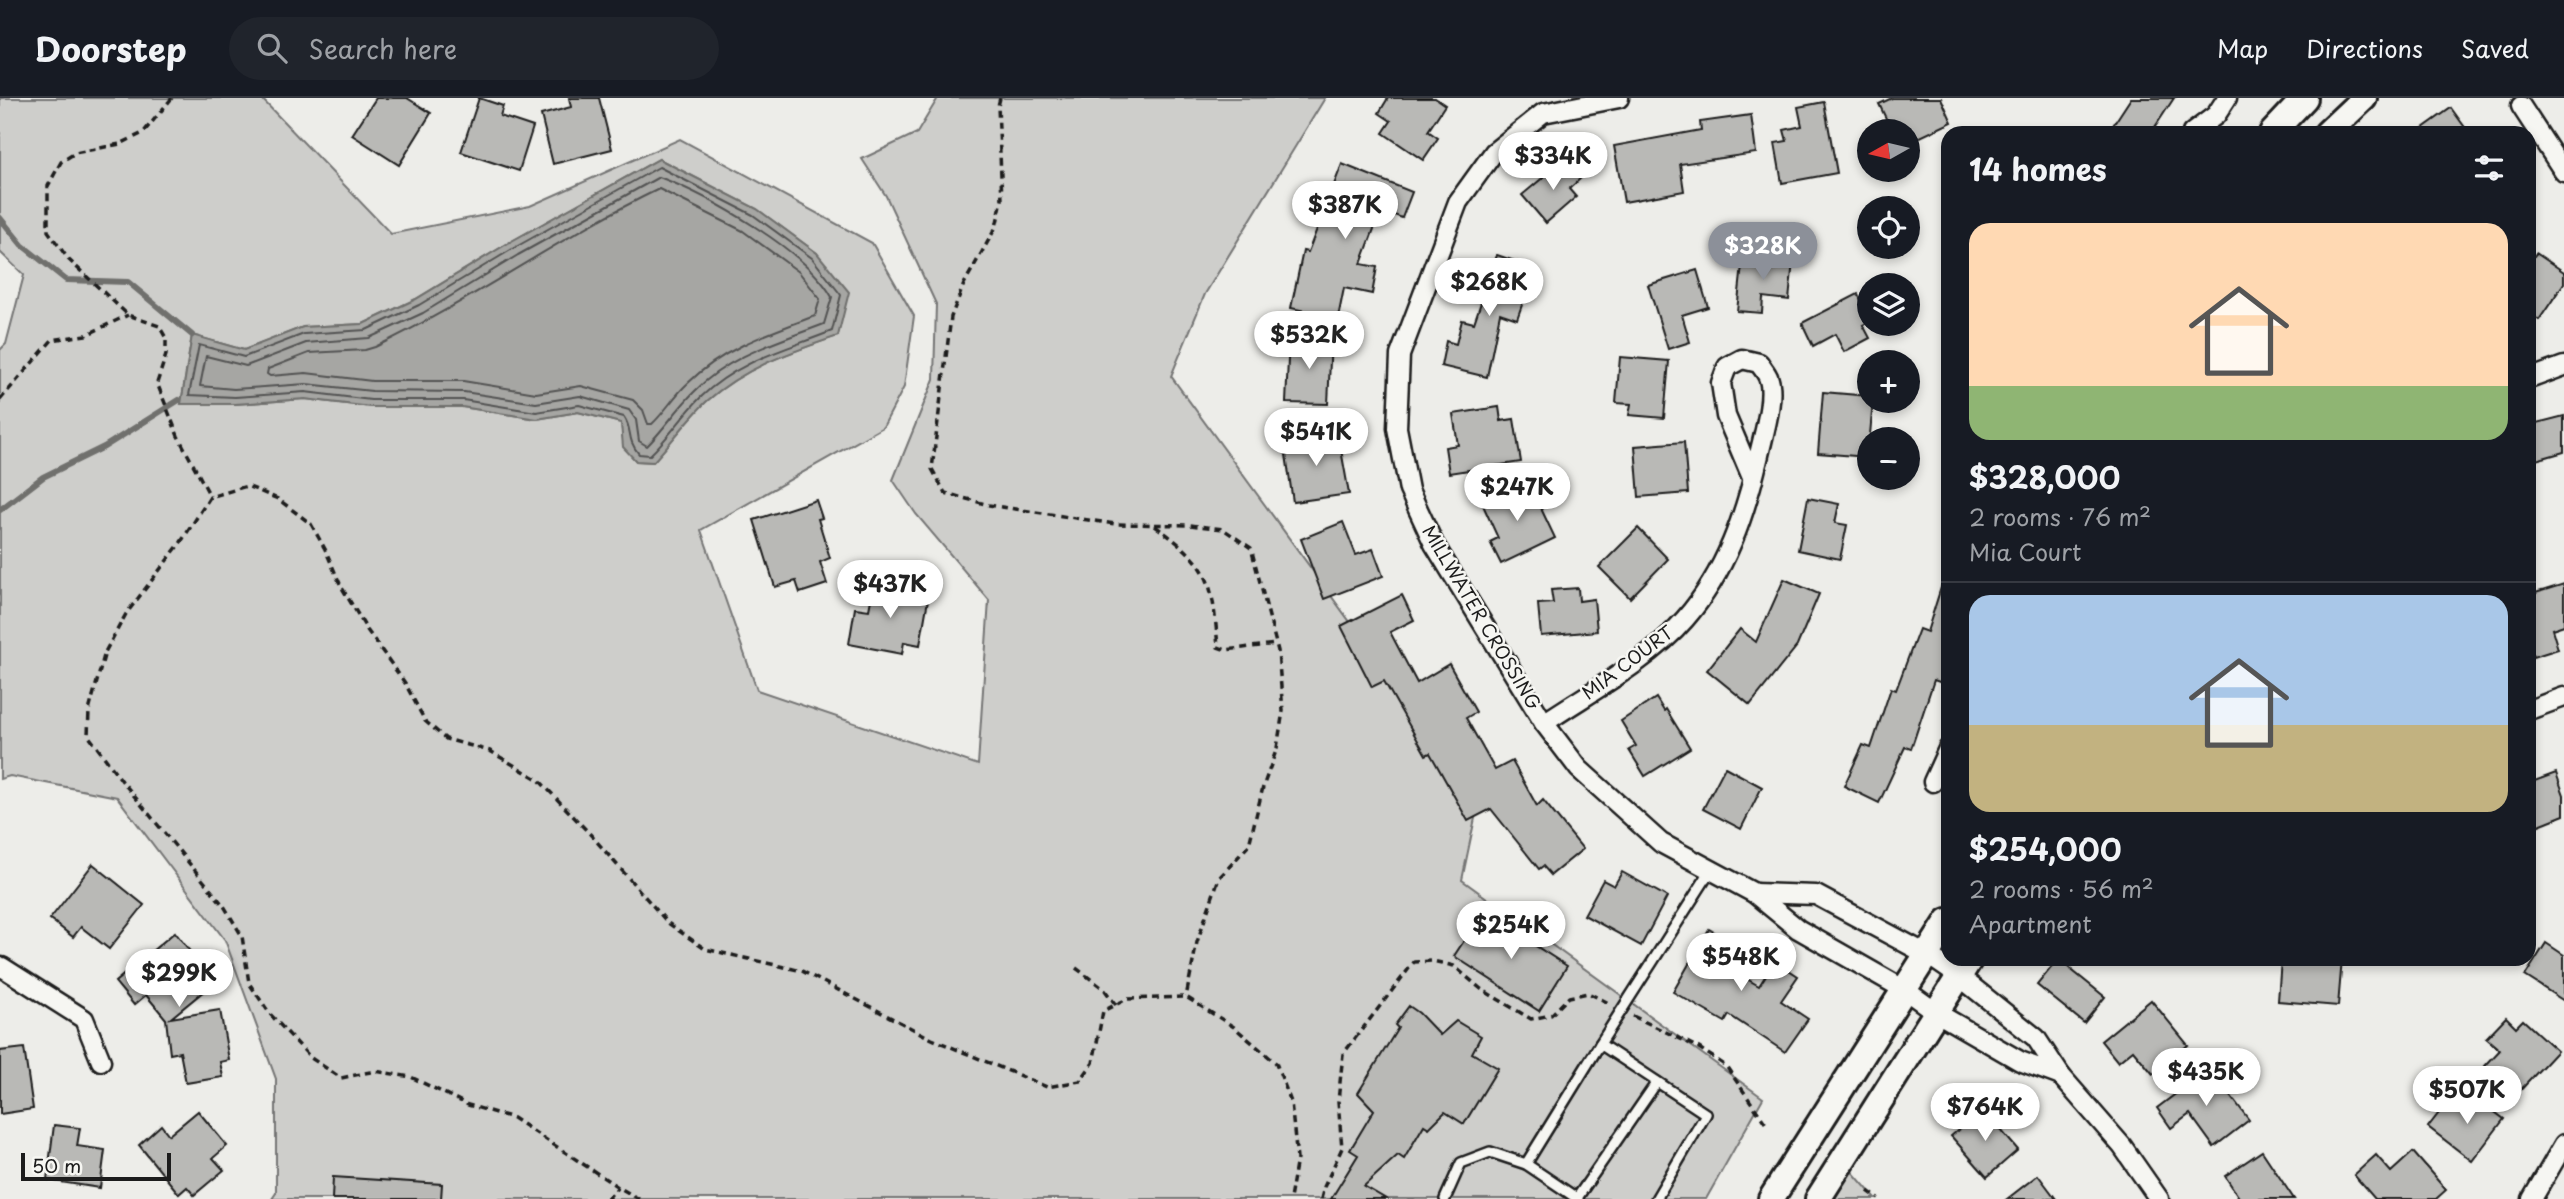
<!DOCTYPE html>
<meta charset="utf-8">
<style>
:root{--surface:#171b24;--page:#20242c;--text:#f1f3f6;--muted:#9ea1a6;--line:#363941;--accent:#8c9099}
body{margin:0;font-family:"Playpen Sans",sans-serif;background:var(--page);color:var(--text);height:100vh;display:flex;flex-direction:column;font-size:26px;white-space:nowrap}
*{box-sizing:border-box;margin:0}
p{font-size:23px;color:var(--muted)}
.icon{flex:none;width:38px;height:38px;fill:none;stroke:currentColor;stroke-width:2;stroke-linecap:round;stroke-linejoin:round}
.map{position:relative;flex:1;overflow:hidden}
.side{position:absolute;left:1941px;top:28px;width:595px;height:840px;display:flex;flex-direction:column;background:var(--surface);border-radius:21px;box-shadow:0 4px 10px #0003}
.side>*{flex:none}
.needle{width:46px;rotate:262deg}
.tools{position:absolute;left:1857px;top:21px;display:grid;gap:14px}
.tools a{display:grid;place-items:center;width:63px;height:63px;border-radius:50%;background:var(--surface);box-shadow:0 4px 10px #0003;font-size:35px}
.scale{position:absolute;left:21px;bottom:18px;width:150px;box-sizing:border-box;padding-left:7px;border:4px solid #1c1c1c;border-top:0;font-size:19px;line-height:24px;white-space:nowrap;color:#1c1c1c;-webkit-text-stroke:5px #f6f6f2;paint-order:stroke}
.price{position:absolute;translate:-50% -60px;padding:0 16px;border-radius:24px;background:#fff;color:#222;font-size:23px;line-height:46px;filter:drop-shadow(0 2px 4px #0008)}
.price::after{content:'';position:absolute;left:50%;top:42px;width:21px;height:16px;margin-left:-10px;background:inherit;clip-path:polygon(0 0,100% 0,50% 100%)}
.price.active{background:var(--accent);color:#fff}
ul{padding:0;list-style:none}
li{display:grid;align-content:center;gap:14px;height:371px;padding:0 28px}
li+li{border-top:2px solid var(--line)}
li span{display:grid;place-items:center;height:217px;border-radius:21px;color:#555}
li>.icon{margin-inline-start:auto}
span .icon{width:126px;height:126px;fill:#fffc;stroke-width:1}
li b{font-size:30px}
h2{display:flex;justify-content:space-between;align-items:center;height:84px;padding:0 28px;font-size:30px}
header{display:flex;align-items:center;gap:42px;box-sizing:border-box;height:98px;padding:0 35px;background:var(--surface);border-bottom:2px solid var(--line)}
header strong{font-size:33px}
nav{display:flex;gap:38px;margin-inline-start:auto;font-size:24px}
.search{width:490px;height:63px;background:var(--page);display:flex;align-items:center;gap:18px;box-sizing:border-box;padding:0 24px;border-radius:38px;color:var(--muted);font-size:26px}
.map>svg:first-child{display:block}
.green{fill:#cececb;stroke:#757574;stroke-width:2;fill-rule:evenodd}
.water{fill:#a6a6a3;stroke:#6f6f6d;stroke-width:2}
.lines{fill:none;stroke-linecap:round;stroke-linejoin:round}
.shore{stroke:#535352;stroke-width:2}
.stream{stroke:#6f6f6d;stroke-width:6}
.building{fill:#b9b9b6;stroke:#1c1c1c;stroke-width:2}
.lane-casing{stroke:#1c1c1c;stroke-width:14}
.street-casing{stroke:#1c1c1c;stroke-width:23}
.secondary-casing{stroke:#1c1c1c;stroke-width:30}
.path{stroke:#1c1c1c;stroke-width:3.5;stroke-dasharray:7 5;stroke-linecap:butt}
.lane{stroke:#f6f6f2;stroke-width:9}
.street{stroke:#f6f6f2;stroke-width:18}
.secondary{stroke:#f6f6f2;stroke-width:24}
.labels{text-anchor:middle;stroke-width:5;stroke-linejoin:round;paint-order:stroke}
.street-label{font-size:18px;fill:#1c1c1c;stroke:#f6f6f2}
</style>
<header>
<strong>Doorstep</strong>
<div class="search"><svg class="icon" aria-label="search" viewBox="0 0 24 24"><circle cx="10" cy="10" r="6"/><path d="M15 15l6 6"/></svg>Search here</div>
<nav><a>Map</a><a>Directions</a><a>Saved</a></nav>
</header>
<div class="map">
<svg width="2564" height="1101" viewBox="0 0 2564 1101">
<rect width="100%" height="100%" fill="#edede9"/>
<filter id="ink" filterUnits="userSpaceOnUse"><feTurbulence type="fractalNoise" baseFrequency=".0143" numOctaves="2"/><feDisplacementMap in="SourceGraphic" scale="14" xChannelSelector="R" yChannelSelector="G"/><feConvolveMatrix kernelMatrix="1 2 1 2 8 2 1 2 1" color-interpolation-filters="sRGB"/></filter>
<g filter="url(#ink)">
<g class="green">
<path d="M0 0H261L391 136 530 108 680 41 872 145 914 218 904 289 883 329 701 432 757 592 978 667 989 502 916 416 893 382 934 281 936 206 886 98 862 61 917 35 938 0H1325L1205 196 1171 278 1479 701 1462 782 1763 1000 1706 1101H272L276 1095V981L225 842 117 699 10 678 0 681V252L6 246 24 177 0 154ZM659 61 757 111 817 155 838 238C791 254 745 269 707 303 688 321 671 345 653 364L636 363 624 349 621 325 578 314 537 321 462 309H371L305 301 235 306H181L192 237 244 252 303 229 363 226 416 201 510 144Z"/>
<polygon points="1849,1070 1876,1101 1831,1101"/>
</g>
<path class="water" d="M659 61 757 111 817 155 849 194 838 238C791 254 745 269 707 303 688 321 671 345 653 364L636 363 623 349 621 325 578 314 537 321 462 309H371L305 301 235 306H181L192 237 244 252 303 229 363 226 416 201 510 144Z"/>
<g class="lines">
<g class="shore">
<path d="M659 69 753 117 812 160 841 197 832 233C785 252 739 262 701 299 683 317 669 339 650 357L639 356C626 341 633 332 624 319L579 307 536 314 463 302H371L305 294 235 299 189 297 199 247 244 259 304 236 366 232 419 207 514 150Z"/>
<path d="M659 79C709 98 806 152 832 199L824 226C778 244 729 257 694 294 677 311 664 331 647 348L639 343 636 322 629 312 580 298 536 305 464 294 372 293 306 286 234 291 200 288 206 258 246 268 306 245 369 240 423 215 518 157Z"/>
<path d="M659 91 743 133 799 174 820 201 815 218C769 235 723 250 687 286 674 298 665 314 652 326H648L643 312 633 302 581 288 536 295 463 283H372L306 275 270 278 267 276 268 271 309 255 365 252 375 249C472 203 561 138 659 91Z"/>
</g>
<g class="stream">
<polyline points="0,120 22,147 66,182 128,184 192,237"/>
<polyline points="0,412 43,379 104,349 179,302"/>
</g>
</g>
<g class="building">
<polygon points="376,0 407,0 431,15 399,67 352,37"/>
<polygon points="479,0 503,8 500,18 533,29 519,73 461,54"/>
<polygon points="569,0 599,0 612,51 553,66 541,17 571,9"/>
<polygon points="1388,0 1435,0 1445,7 1428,33 1438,40 1423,62 1383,35 1391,23 1379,15"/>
<polygon points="1892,0 1941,0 1952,24 1912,43 1908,33 1892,33 1879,6"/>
<polygon points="2131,0 2174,0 2151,35 2108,35"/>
<polygon points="1824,4 1837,75 1782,85 1775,45 1787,43 1784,32 1802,28 1798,9"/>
<polygon points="2451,10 2469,35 2416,35"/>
<polygon points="1751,17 1756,55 1680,66 1684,93 1624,104 1614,48 1701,32 1700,24"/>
<polygon points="1564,62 1580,81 1569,91 1576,99 1546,125 1522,97"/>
<polygon points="1342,66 1412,94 1402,120 1381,112 1361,166 1377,169 1372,196 1344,190 1338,220 1291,210 1303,153 1308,154"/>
<polygon points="2536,155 2564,174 2564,185 2539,222 2529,215 2529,166"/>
<polygon points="1497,157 1535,170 1517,221 1500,215 1487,279 1441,268 1446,243 1456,246 1462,222 1474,225"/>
<polygon points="1743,158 1793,163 1789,202 1763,199 1762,215 1737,213"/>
<polygon points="1697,172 1708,209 1682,217 1690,244 1668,251 1648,187"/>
<polygon points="1858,196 1869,218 1869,224 1863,227 1870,240 1844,254 1835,236 1813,248 1802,225"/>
<polygon points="1289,240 1331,241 1328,306 1286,305"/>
<polygon points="1620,259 1669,263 1664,320 1629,317 1631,306 1616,305"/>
<polygon points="1823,294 1869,298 1869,303 1873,303 1868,359 1818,355"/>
<polygon points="1499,309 1501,323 1514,321 1521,364 1449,375 1445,349 1458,347 1453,316"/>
<polygon points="2564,318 2564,354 2529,364 2529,327"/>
<polygon points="1338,335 1349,396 1293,404 1284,343"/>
<polygon points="1684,344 1688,395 1639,399 1635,348"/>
<polygon points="1528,383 1555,440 1501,466 1490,444 1498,440 1482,405"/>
<polygon points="1808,400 1839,406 1835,425 1847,427 1840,461 1798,452"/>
<polygon points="816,402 822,420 818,421 830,460 820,464 827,486 800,495 796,483 775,489 754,422"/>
<polygon points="1343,424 1356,457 1373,451 1383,478 1324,501 1301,441"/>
<polygon points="1638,430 1668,461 1630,500 1599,469"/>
<polygon points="1944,480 1948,481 1948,587 1934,582 1911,651 1905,649 1879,705 1844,688 1863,647 1871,650 1891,590 1896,592 1919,531 1927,534"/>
<polygon points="1784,481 1819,496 1797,548 1750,607 1707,572 1740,531 1756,544"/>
<polygon points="874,486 929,496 920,547 904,544 902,556 849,546 855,510 869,512"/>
<polygon points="2564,486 2564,527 2552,531 2558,551 2533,559 2529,545 2529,497"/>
<polygon points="1578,490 1579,503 1594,501 1597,533 1541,538 1538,506 1553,505 1551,492"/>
<polygon points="1402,497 1414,522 1390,534 1417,585 1449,566 1476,614 1466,620 1495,672 1512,663 1537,708 1543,702 1583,751 1551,777 1543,768 1539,771 1491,711 1468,723 1430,655 1426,657 1384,583 1372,589 1341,528"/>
<polygon points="1656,600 1664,613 1666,611 1690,650 1645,678 1629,652 1636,648 1621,623"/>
<polygon points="1725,669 1762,689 1741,731 1703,711"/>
<polygon points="2556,675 2564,697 2564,717 2529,731 2529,685"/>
<polygon points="93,766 144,807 109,851 81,829 73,839 50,821"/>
<polygon points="1622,774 1667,799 1641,848 1584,817 1603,782 1614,788"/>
<polygon points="1483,814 1567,868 1539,913 1454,858"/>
<polygon points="1709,831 1733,845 1721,866 1759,888 1775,863 1798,878 1781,903 1808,921 1785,954 1729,917 1725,924 1673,894"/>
<polygon points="175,834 192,856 182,864 205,892 171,920 220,912 229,962 220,964 223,979 186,985 180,954 170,956 166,921 146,897 134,907 115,884"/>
<polygon points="2546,845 2564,857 2564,903 2525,878"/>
<polygon points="2058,861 2105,899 2084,925 2037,887"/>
<polygon points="2281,861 2342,861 2338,908 2278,903"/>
<polygon points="2151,902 2188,947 2153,976 2133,952 2118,964 2101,943"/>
<polygon points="1409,908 1419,915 1440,937 1456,923 1481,938 1472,955 1498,970 1464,1026 1445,1014 1429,1030 1424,1027 1404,1061 1398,1057 1364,1088 1386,1101 1331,1101 1358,1057 1350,1052 1374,1012 1358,995 1398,930 1395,927"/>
<polygon points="2506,919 2516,929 2523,922 2557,953 2516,997 2485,968 2500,952 2486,940"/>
<polygon points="24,950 33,1011 0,1016 0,953"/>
<polygon points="2210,970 2249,1022 2214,1049 2190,1016 2171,1030 2157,1010"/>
<polygon points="2472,997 2504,1021 2472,1063 2428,1029 2449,1002 2461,1011"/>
<polygon points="1983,1011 2018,1052 1987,1079 1951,1038"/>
<polygon points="198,1013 227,1048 213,1060 224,1072 194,1097 187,1089 179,1096 139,1047 161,1027 169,1037"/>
<polygon points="54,1027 80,1030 77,1048 105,1052 100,1090 47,1082"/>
<polygon points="2262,1053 2294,1101 2240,1101 2225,1078"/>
<polygon points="2413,1054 2446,1092 2436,1101 2375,1101 2354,1077 2376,1057 2391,1074"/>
<polygon points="2038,1077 2056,1101 2007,1101"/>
<polygon points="333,1079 442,1086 441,1101 332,1101"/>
</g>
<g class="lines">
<defs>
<g id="lane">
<polyline points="1600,946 1711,772"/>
<polyline points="1526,1066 1600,946 1706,1016 1656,1101"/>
<polyline points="1577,1100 1657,984"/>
<polyline points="1445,1101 1461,1065 1490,1054 1526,1066 1578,1101"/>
</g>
<g id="street">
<polyline points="1619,0 1543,15 1494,54 1458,104 1400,257 1397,330 1409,392 1434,446 1544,625 1579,671 1661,745 1754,795 1798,831 1905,892 1937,915 2020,963 2061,978"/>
<polyline points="2521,8 2564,74"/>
<polyline points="2192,35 2216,17 2227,0"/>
<polyline points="2529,281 2564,268"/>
<polyline points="2529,612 2564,599"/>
<path d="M1544 625C1590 594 1649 563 1685 521 1726 474 1745 417 1759 357 1763 338 1776 297 1768 279 1766 274 1762 270 1759 265L1742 261 1727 269 1721 285 1726 318 1753 382"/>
<polyline points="1933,684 1948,651"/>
<polyline points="1754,795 1816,797 1928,857 1960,879 2036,940 2061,978 2122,1048 2159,1101"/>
<polyline points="0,870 2,869 84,921 101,963"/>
<polyline points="2532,1101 2564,1046"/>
</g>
<g id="secondary">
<polyline points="2272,35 2305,0"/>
<polyline points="2327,35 2364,0"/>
<polyline points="1771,1101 1948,823"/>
<polyline points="1818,1101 1970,861"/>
</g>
</defs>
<use href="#lane" class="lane-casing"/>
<use href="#street" class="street-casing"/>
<use href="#secondary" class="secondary-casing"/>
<g class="path">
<polyline points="172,0 143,35 120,46 75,55 61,64 48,88 48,133 69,162 128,217 159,228 166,240 166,257 157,285 178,338 210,398"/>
<polyline points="1000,0 998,8 1002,102 996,129 964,186 951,219 932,371 945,395 989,407 1115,426 1190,427 1223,431 1251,450 1278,553 1283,613 1277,650 1263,689 1249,747 1219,780 1197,844 1186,899"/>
<polyline points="0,302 52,242 86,237 128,217"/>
<path d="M1155 428C1212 468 1212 483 1218 549L1226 552 1276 546"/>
<polyline points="1076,870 1104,891 1116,907"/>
<polyline points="1633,918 1699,950 1726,968 1766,1026"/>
<polyline points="1868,1093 1879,1101"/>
<polyline points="607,1101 618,1089"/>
<polyline points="639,1101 618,1089 513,1020 468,1007 411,979 375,973 341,980 311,960 270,916 249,885 242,838 224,808 122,683 88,637 89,613 105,554 126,516 181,444 210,399 247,388 278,401 311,426 325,451 341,488 367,532 405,585 425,623 446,641 490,653 539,682 590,736 668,825 705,851 802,873 932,941 1047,989 1080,983 1093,965 1103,913 1127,901 1186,899 1234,929 1276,965 1291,1004 1297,1061 1290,1101"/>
<polyline points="1321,1101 1324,1089 1342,1050 1338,1003 1343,956 1414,864 1433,863 1454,868 1481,891 1531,921 1551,917 1569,899 1588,895 1611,906"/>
</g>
<use href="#lane" class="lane"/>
<use href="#street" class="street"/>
<use href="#secondary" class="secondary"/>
</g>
</g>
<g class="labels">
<g class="street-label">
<text transform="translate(1481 520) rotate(59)" y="6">MILLWATER CROSSING</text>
<text transform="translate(1628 565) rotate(-37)" y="6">MIA COURT</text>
</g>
</g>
</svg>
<div class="tools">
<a><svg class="needle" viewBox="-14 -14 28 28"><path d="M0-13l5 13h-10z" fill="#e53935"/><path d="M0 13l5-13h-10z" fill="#9ea1a6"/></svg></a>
<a><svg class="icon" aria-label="locate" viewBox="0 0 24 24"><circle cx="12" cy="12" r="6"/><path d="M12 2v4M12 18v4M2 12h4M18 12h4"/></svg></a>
<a><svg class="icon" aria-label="layers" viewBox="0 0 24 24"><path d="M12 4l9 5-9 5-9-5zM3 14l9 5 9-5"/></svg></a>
<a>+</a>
<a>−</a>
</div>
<div class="scale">50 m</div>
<b class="price" style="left:1553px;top:94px">$334K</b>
<b class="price" style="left:1345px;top:143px">$387K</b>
<b class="price active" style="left:1763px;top:184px">$328K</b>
<b class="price" style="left:1489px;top:220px">$268K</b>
<b class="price" style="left:1309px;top:273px">$532K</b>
<b class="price" style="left:1316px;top:370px">$541K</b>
<b class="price" style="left:1517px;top:425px">$247K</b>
<b class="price" style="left:890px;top:522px">$437K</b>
<b class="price" style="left:1511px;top:863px">$254K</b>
<b class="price" style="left:1741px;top:895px">$548K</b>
<b class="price" style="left:179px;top:911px">$299K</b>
<b class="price" style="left:2206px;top:1010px">$435K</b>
<b class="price" style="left:2467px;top:1028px">$507K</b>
<b class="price" style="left:1985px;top:1045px">$764K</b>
<section class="side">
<h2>14 homes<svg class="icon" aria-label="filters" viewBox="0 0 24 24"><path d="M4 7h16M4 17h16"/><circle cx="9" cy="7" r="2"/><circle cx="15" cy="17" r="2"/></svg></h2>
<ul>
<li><span style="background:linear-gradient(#ffd9b3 75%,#8fb573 0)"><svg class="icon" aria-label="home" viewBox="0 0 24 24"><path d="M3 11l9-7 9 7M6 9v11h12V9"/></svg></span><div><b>$328,000</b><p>2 rooms · 76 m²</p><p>Mia Court</p></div></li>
<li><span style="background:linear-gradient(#a9c7e8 60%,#c2b280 0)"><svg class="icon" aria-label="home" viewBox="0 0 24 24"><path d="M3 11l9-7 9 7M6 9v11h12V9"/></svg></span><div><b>$254,000</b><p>2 rooms · 56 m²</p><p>Apartment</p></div></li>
</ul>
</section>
</div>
